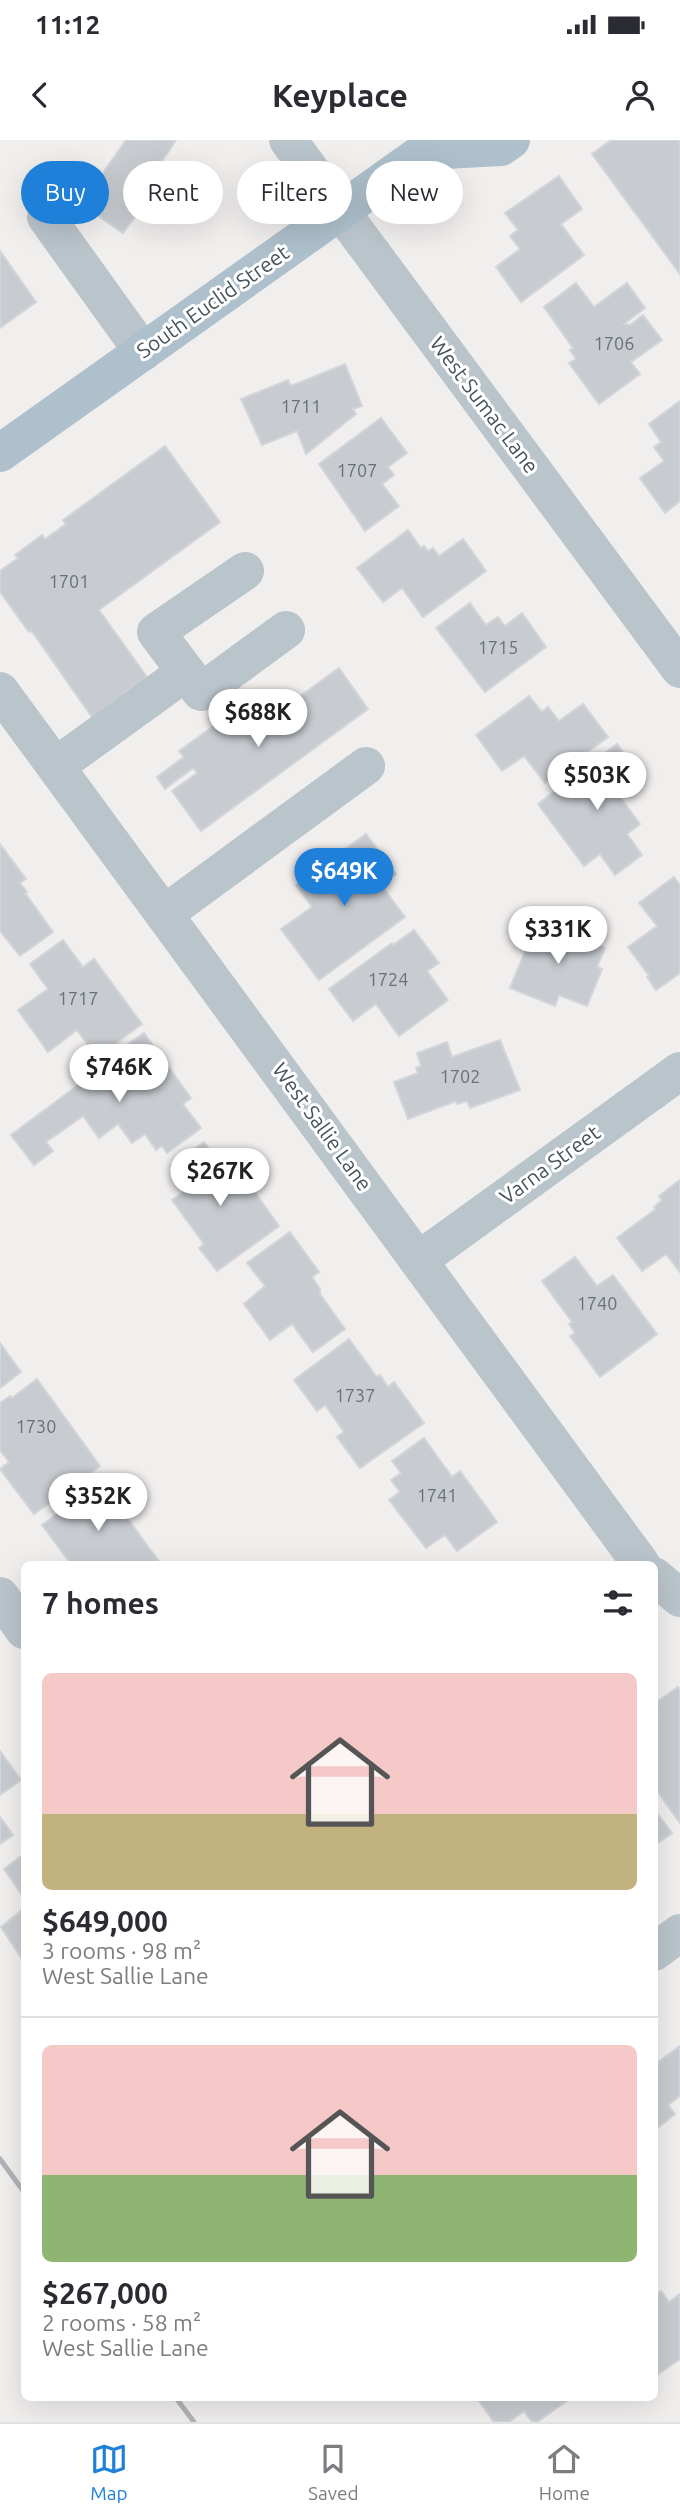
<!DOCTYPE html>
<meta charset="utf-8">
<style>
:root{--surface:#fff;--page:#f7f7f7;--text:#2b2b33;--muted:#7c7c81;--line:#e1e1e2;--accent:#1f80d9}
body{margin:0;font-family:Ubuntu,sans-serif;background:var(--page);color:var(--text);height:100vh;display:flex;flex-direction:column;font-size:26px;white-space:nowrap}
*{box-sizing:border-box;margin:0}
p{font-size:23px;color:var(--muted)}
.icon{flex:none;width:38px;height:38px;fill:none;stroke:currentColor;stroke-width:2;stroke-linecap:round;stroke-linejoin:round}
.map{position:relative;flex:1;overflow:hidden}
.side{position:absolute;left:21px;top:1421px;width:637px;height:840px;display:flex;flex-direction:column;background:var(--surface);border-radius:10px;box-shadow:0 7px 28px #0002}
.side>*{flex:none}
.hud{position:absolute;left:21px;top:21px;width:639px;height:63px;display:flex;gap:14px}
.price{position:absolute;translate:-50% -60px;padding:0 16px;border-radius:24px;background:#fff;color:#222;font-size:23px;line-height:46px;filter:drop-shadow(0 2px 4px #0008)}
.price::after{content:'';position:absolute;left:50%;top:42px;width:21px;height:16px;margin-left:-10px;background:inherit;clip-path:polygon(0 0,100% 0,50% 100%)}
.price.selected{background:var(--accent);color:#fff}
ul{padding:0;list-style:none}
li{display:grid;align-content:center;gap:14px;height:371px;padding:0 21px}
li+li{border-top:2px solid var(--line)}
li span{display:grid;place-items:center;height:217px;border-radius:10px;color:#555}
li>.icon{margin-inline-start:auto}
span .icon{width:126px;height:126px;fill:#fffc;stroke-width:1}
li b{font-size:30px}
h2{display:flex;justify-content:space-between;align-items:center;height:84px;padding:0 21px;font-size:30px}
.chip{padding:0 24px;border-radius:32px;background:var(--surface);box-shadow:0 7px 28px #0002;font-size:24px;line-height:63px}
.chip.selected{background:var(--accent);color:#fff}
.status{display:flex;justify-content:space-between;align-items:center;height:49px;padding:0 35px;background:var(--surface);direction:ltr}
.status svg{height:19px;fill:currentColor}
header{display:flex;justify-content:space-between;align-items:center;height:91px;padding:0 21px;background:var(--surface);font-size:32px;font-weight:600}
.tabs{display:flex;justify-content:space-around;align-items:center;height:98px;border-top:2px solid var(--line);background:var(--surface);font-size:19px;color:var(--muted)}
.tabs a{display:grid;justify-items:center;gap:4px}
.tabs .selected{color:var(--accent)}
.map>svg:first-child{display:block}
.building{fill:#c8ccd1;stroke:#d2d5d9;stroke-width:2}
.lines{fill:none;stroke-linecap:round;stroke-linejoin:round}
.minor{stroke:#bac4cb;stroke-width:38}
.major{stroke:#aec0cc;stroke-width:38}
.rail{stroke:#b0b4b8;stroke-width:5}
.labels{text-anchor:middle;stroke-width:6;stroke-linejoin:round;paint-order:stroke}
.number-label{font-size:18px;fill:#677178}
.street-label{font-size:21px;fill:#47535b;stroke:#fff}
</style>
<div class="status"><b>11:12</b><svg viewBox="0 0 49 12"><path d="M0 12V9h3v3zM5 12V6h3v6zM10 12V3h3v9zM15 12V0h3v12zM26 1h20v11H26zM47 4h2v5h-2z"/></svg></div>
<header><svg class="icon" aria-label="back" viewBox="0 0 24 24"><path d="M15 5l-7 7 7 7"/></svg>Keyplace<svg class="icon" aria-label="person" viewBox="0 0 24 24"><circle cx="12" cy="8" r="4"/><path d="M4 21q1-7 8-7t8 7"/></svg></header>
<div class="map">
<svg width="680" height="2282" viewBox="0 0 680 2282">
<rect width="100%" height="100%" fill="#f1eeee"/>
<g class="building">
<polygon points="126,0 176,0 160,24 163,26 147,49 152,53 123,93 81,64"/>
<polygon points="611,0 680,0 680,134 592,14"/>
<polygon points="559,36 582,69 561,84 584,115 521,162 496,127 520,109 510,96 518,90 505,73"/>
<polygon points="0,111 36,162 0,188"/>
<polygon points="576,143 594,167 627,143 645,168 624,184 630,185 643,175 662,200 631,222 640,234 599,264 569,223 576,219 570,210 573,208 544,167"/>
<polygon points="345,224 362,266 353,269 356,274 306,314 297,291 262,305 241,259 288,240 291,246"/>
<polygon points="680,261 680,361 665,373 640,338 664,321 654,307 661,302 649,284"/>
<polygon points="381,278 407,313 388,327 394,335 382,344 399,366 365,391 319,324"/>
<polygon points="165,306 220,382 99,470 147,537 92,577 31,490 29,492 0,452 0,431 18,418 15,415 42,395 45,399 66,384 63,380"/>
<polygon points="408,390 421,408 424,406 428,411 433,408 439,416 463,399 486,431 423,477 402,448 383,462 357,428"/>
<polygon points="470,463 486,485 498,477 505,486 522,473 546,507 485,552 436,488"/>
<polygon points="339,528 368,569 201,691 172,651 197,633 193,628 165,649 157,637 184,617 179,611 237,569 252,591"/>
<polygon points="529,556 542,572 548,567 559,581 583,564 608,597 545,643 524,616 502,631 476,595"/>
<polygon points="617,604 640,636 617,653 640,684 627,694 642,715 615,735 600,714 584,726 538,664"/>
<polygon points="366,694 396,734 381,745 405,777 319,840 281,789 312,767 296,745"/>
<polygon points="0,704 26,739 20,743 27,752 25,753 53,792 20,816 0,791"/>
<polygon points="674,737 680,745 680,833 656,850 647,837 649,836 628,807 657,786 639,763"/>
<polygon points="538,780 605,808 597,827 602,829 587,866 559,855 555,866 510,848"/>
<polygon points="414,790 439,823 427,831 448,860 399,896 376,864 353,881 329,849 392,803 393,805"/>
<polygon points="63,800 83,827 94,819 142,884 97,917 77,890 48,912 18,870 48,849 30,824"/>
<polygon points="144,893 191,958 183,964 201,988 167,1013 162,1006 156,1010 145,994 132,1003 118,984 99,998 83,976 46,1002 53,1011 34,1025 11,995 132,905 130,903"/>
<polygon points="500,900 520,950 470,968 467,961 457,964 456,961 408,979 394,942 418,933 416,928 421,926 417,913 447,902 452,917"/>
<polygon points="204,1002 235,1045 238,1043 243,1050 249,1044 279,1086 217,1131 199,1108 204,1104 172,1060 188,1049 171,1026"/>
<polygon points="680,1040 680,1132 666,1114 642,1131 617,1098 656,1069 654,1067 662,1060 659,1056"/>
<polygon points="290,1092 319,1132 312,1137 320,1149 320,1154 345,1189 313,1212 292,1184 270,1200 244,1164 265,1146 247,1123"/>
<polygon points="575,1117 597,1146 613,1135 657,1194 600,1237 570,1196 575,1193 569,1184 572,1182 542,1141"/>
<polygon points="349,1199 377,1237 380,1235 388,1247 394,1242 424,1283 360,1328 337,1297 344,1292 325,1265 317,1271 294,1240"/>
<polygon points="0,1203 21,1232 0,1248"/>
<polygon points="37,1239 100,1326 34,1374 0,1329 9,1322 0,1310 0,1263 10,1256 12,1258"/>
<polygon points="424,1298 452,1337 460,1331 497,1382 457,1411 445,1395 426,1408 389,1360 400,1352 391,1340 401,1333 392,1321"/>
<polygon points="102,1344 161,1424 71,1424 42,1385 84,1354 85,1356"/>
<polygon points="678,1547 680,1550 680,1683 654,1647 654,1582 658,1579 654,1574 654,1564"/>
<polygon points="0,1611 21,1640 0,1655"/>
<polygon points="654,1669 672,1693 654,1706"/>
<polygon points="0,1677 13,1695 0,1704"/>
<polygon points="24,1714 24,1758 4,1729"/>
<polygon points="24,1768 24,1822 1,1787"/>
<polygon points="680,1906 680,1956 668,1965 675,1974 659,1987 654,1981 654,1925"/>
<polygon points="661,2151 669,2162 680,2154 680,2219 654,2237 654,2156"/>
<polygon points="477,2258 571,2258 537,2282 532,2282 524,2271 509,2282 494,2282"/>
</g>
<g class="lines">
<g class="minor">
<polyline points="288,0 680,529"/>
<polyline points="46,77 143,212"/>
<polyline points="186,532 201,552 286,490"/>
<polyline points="0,551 641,1424"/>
<polyline points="56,626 186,532 156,492 245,431"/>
<polyline points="164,774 366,626"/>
<polyline points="419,1120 680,931"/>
<polyline points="654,1436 680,1458"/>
<polyline points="0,1456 24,1490"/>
<polyline points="654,1812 680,1793"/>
</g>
<polyline class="major" points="0,313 425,11 501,7 511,0"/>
<g class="rail">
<polyline points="0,2019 24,2052"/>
<polyline points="176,2258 194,2282"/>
</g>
</g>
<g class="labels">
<g class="number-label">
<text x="614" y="210">1706</text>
<text x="301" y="273">1711</text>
<text x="357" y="337">1707</text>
<text x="69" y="448">1701</text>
<text x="498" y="514">1715</text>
<text x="388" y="846">1724</text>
<text x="78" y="865">1717</text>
<text x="460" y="943">1702</text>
<text x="597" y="1170">1740</text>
<text x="355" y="1262">1737</text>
<text x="36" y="1293">1730</text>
<text x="437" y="1362">1741</text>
</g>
<g class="street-label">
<text transform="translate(213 162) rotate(-35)" y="7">South Euclid Street</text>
<text transform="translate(484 265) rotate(53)" y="7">West Sumac Lane</text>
<text transform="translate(322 987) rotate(54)" y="7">West Sallie Lane</text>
<text transform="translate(550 1025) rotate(-36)" y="7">Varna Street</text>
</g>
</g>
</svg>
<b class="price" style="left:258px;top:609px">$688K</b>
<b class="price" style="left:597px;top:672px">$503K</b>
<b class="price selected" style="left:344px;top:768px">$649K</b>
<b class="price" style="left:558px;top:826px">$331K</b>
<b class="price" style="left:119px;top:964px">$746K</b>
<b class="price" style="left:220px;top:1068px">$267K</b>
<b class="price" style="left:98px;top:1393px">$352K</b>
<div class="hud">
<a class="chip selected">Buy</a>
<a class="chip">Rent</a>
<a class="chip">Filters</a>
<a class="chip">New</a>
</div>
<section class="side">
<h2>7 homes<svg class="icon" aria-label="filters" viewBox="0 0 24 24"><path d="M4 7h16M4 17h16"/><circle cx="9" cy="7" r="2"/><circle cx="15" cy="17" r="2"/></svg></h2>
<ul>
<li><span style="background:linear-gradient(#f6c9c9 65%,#c2b280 0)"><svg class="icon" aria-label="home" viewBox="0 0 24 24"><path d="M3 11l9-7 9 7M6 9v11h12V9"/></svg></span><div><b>$649,000</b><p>3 rooms · 98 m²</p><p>West Sallie Lane</p></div></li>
<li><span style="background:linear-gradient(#f6c9c9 60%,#8fb573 0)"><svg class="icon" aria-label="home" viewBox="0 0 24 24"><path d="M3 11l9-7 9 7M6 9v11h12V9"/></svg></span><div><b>$267,000</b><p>2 rooms · 58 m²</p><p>West Sallie Lane</p></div></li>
</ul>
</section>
</div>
<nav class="tabs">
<a class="selected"><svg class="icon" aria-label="map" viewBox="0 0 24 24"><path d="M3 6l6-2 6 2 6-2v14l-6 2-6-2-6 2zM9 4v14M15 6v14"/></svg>Map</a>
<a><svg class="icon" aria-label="saved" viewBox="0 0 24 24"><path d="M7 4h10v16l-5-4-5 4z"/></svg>Saved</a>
<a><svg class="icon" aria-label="home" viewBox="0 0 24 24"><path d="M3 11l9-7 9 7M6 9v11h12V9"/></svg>Home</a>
</nav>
